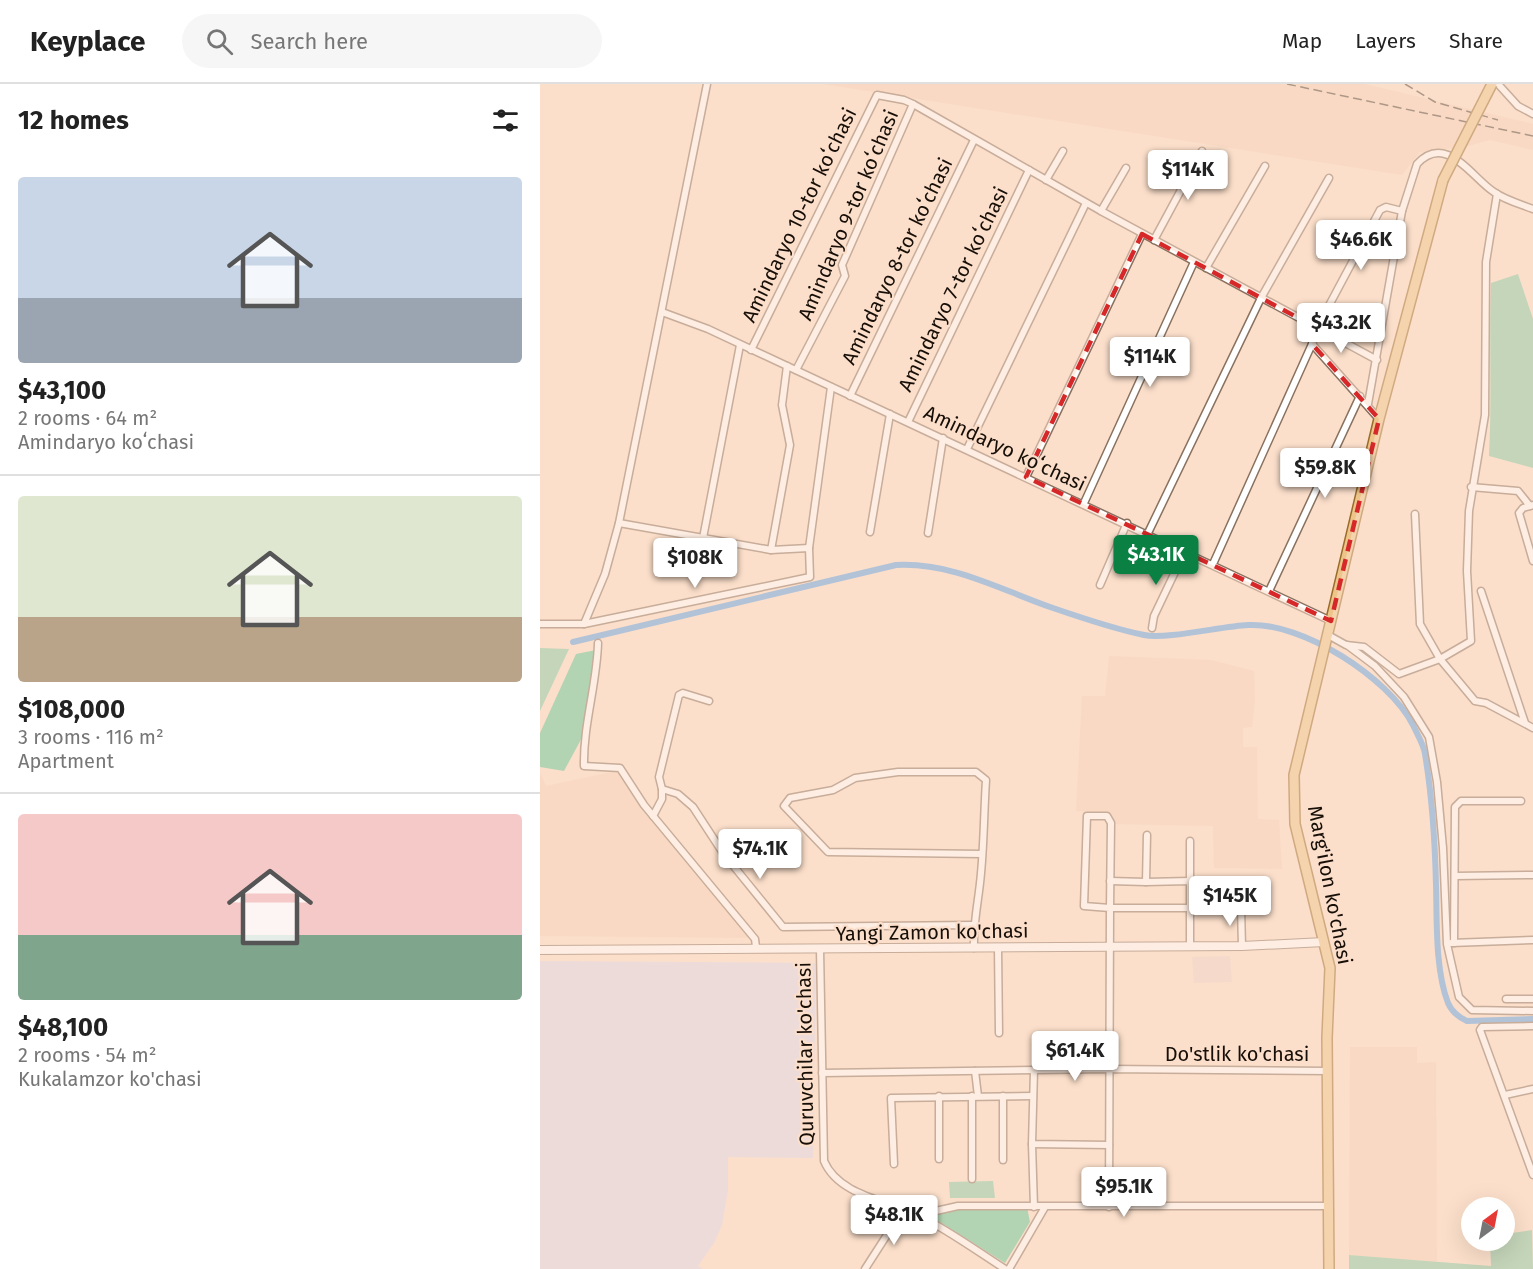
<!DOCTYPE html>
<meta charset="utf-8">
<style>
:root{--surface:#fff;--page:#f6f6f6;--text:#222;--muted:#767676;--line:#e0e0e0;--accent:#0b8043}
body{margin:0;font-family:"Fira Sans",sans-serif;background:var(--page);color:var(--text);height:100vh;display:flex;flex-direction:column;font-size:22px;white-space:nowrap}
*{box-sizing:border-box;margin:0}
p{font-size:20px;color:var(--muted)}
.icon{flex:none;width:33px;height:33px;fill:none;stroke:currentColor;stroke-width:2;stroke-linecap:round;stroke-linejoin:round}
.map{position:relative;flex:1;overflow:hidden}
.panel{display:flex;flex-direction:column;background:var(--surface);width:540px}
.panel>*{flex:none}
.needle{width:39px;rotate:32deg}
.buttons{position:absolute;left:921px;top:1113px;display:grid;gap:12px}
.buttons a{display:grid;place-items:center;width:54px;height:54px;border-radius:50%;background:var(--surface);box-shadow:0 6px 24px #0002;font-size:30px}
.price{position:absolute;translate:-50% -51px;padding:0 14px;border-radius:6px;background:#fff;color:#222;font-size:20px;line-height:39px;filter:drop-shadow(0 2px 3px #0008)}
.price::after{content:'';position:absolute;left:50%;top:36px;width:18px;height:14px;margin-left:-9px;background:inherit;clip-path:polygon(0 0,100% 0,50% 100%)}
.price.current{background:var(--accent);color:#fff}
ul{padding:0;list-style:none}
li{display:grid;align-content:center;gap:12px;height:318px;padding:0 18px}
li+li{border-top:2px solid var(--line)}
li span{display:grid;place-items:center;height:186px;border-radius:6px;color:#555}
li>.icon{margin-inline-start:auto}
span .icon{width:108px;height:108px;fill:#fffc;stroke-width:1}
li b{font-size:26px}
h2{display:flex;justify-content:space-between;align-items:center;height:72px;padding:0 18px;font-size:26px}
header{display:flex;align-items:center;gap:36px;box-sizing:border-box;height:84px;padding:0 30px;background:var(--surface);border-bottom:2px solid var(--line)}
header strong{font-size:28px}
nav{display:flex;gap:33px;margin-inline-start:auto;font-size:21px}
.search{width:420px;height:54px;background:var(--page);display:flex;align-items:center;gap:15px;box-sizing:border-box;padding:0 21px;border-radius:33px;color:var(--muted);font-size:22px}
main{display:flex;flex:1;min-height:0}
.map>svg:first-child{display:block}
.built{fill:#f5d3ba}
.industrial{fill:#dbd8ee}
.medical{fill:#eed4cf}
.green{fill:#82cba5}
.forest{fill:#5bc894}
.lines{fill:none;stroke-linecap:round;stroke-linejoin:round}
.canal{stroke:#59a1e7;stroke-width:6}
.minor-casing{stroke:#89715f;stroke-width:9}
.tertiary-casing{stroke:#89715f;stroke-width:10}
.primary-casing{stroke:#9a6c29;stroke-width:12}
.minor{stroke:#fff;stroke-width:6}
.tertiary{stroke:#fff;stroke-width:8}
.primary{stroke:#edc58a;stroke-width:9}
.rail{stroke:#4f4137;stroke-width:1.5;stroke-dasharray:9 4.5;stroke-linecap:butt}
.primary-bridge-casing{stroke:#9a6c29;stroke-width:12;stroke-linecap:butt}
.primary-bridge{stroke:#edc58a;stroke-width:9}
.marked{fill:none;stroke:#d62828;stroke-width:4.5;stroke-dasharray:12 8;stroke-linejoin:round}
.labels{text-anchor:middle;stroke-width:4.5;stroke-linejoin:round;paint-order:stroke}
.street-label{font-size:20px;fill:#170e07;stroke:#fbdfcb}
</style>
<header>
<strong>Keyplace</strong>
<div class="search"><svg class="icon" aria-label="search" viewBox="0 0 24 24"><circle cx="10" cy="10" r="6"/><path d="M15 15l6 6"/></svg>Search here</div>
<nav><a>Map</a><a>Layers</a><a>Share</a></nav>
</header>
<main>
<section class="panel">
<h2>12 homes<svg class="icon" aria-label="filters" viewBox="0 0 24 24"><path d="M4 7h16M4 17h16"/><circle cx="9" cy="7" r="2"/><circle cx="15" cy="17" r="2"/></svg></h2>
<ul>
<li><span style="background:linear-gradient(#c9d6e8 65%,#9aa5b1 0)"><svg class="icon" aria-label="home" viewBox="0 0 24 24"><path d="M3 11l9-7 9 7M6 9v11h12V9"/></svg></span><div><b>$43,100</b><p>2 rooms · 64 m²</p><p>Amindaryo koʻchasi</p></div></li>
<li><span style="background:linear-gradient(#dfe7d0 65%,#b9a48a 0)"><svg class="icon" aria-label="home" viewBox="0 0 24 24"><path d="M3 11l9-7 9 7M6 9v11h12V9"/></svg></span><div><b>$108,000</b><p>3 rooms · 116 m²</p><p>Apartment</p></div></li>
<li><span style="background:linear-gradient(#f6c9c9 65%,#7fa58c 0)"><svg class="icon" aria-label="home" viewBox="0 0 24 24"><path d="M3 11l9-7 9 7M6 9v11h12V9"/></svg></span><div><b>$48,100</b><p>2 rooms · 54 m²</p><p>Kukalamzor ko'chasi</p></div></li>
</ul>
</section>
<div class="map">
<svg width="993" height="1185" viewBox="0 0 993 1185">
<rect width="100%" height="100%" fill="#fbdfcb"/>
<g class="built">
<polygon points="283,0 825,0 993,40 993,66 950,56 928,62 880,68 862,91"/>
<polygon points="569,572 671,576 714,587 715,616 712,643 703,644 703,663 717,663 718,735 739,736 742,785 674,784 673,742 569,740 568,728 536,727 542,612 565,612"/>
<polygon points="81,686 108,724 213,854 0,852 0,689 6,702"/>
<polygon points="810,963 877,963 877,979 896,978 897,1178 809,1171"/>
</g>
<polygon class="industrial" points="0,877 276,879 273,1074 188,1073 188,1106 182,1141 174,1159 158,1182 163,1185 0,1185"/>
<polygon class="medical" points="690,872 692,898 654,899 652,873"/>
<g class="green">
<path d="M978 190 993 235V384L949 372C952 314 949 257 951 199Z"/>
<polygon points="0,564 29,565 0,627"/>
<polygon points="453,1097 455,1114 410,1114 409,1098"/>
<polygon points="992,1146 993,1185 809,1185 809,1171 951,1182 950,1157 964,1156 965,1150"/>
</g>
<g class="forest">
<polygon points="56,566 44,650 24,687 0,683 0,649 36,570"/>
<polygon points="417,1122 487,1123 490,1138 465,1179 392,1133"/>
</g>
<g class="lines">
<path class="canal" d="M33 558 356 481C412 478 461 506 513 524 542 534 574 545 604 551 625 556 683 542 708 541 762 538 848 593 873 641 877 650 884 661 885 670 892 712 895 759 896 801 897 837 895 885 908 919 912 928 918 933 927 937L993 935"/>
<defs>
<g id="minor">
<polyline points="958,0 978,22 993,30"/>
<polyline points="506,96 523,67"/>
<polyline points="561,127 586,84"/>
<polyline points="614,156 662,67"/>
<polyline points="666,184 725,82"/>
<polyline points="122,228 168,245 791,537"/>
<polyline points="772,260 839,335"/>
<polyline points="211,266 337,11 364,16 373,20 561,127 837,276"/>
<polyline points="256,286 305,192 302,181 373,20"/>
<polyline points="310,312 434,56"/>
<path d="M828 320 862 127 877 80C906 48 932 94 954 108 965 116 980 120 993 125"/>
<polyline points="368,338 489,86"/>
<polyline points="427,365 546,119"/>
<polyline points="486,393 602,150"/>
<polyline points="931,403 978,407 990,422"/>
<polyline points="544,419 654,178"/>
<polyline points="993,421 983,424 979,429 993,477"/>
<polyline points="875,430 880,540 900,575 935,617 946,619 993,644"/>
<polyline points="330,448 350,330"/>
<polyline points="388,449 403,354"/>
<polyline points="608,449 721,214 789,94"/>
<polyline points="163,454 200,261"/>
<polyline points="269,464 291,303"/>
<polyline points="231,466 250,361 242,321 247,282"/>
<polyline points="673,480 772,260 777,244 840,126 846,123 862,127"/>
<polyline points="560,501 587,439"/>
<polyline points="729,507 820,312"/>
<polyline points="941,507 985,639"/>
<polyline points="0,540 44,540 270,493 269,464 231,466 79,439"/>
<polyline points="44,540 65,490 79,439 167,0"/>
<polyline points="612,544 614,532 645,467"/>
<polyline points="788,551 806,561 824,563 859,590 900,575 931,557 927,487 929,427 945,331 946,178 957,110"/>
<path d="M58 559C57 600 43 641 44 682L80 684 104 721 215 855 216 863"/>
<polyline points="807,561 835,582 864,613 889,653 897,698 903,764 907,860 919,913 932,926 993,927"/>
<polyline points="169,617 143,609 139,611 119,693 122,705 138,710 153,723 183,769 243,843 433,841"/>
<polyline points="113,732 122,715 122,705"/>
<polyline points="650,757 650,797 701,800 701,824 650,824 650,862"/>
<polyline points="915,792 993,791"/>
<polyline points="570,797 606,798"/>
<polyline points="701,824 702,862"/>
<polyline points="911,859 993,856"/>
<polyline points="914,859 915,723 921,717 981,717"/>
<path d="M434 864C433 838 439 815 441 789 444 758 444 727 446 696L436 688H358L315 694 293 706 250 714 244 722 288 768 442 770"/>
<polyline points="458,864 459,949"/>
<path d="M280 865 284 1077C299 1112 347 1116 378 1131 408 1146 437 1167 465 1185"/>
<polyline points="966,915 993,915"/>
<polyline points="993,942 942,943 940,946 993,1091"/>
<polyline points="494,986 492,1060 569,1061"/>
<polyline points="435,987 438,1012"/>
<polyline points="282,989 569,985 788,987"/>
<polyline points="965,1011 993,1005"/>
<polyline points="399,1012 399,1075"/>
<polyline points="432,1012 432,1095"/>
<polyline points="463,1012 463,1076"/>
<polyline points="492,1060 494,1123"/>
<polyline points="354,1080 351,1014 493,1012"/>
<polyline points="569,1123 570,824 544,822 547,732 567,732 571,739 570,824 650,824 650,797 606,798 607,751"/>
<polyline points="378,1131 418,1122 788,1122"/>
<polyline points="325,1185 363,1126"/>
<polyline points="469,1185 505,1123"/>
</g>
<polyline id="tertiary" points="0,866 702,862 784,858"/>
<polyline id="primary" points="789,1185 787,954 790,884 755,740 754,691 839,335 903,96"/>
</defs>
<use href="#minor" class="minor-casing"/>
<use href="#tertiary" class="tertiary-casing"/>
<use href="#primary" class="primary-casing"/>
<use href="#minor" class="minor"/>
<use href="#tertiary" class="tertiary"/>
<use href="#primary" class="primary"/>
<g class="rail">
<polyline points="747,0 993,52"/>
<polyline points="865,0 895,18 958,36"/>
</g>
<defs>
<polyline id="primary-bridge" points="903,96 952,0"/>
</defs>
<use href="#primary-bridge" class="primary-bridge-casing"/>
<use href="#primary-bridge" class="primary-bridge"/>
</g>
<path d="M0 0H993V1185H0ZM602 150 777 244 772 260 839 335 791 537 486 393Z" fill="#fbdfcb" fill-opacity=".55" fill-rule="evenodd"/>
<path class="marked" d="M602 150 777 244 772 260 839 335 791 537 486 393Z"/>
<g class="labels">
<g class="street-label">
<text transform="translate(259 131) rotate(-64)" y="7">Amindaryo 10-tor koʻchasi</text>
<text transform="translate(308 131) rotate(-67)" y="7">Amindaryo 9-tor koʻchasi</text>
<text transform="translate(357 177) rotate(-64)" y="7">Amindaryo 8-tor koʻchasi</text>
<text transform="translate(413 205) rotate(-64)" y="7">Amindaryo 7-tor koʻchasi</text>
<text transform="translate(465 364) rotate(25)" y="7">Amindaryo koʻchasi</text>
<text transform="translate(790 801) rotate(79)" y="7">Marg'ilon ko'chasi</text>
<text transform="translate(392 848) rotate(-1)" y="7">Yangi Zamon ko'chasi</text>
<text transform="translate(265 970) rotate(-91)" y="7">Quruvchilar ko'chasi</text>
<text x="697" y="977">Do'stlik ko'chasi</text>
</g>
</g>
</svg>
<div class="buttons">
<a><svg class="needle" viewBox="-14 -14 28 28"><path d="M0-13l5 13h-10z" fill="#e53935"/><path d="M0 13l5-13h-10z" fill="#767676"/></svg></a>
</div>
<b class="price" style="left:648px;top:117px">$114K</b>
<b class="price" style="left:821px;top:187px">$46.6K</b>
<b class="price" style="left:801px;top:270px">$43.2K</b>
<b class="price" style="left:610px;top:304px">$114K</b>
<b class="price" style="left:785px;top:415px">$59.8K</b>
<b class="price current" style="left:616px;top:502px">$43.1K</b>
<b class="price" style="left:155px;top:505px">$108K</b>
<b class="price" style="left:220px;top:796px">$74.1K</b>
<b class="price" style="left:690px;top:843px">$145K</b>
<b class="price" style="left:535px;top:998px">$61.4K</b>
<b class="price" style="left:584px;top:1134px">$95.1K</b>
<b class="price" style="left:354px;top:1162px">$48.1K</b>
</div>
</main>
